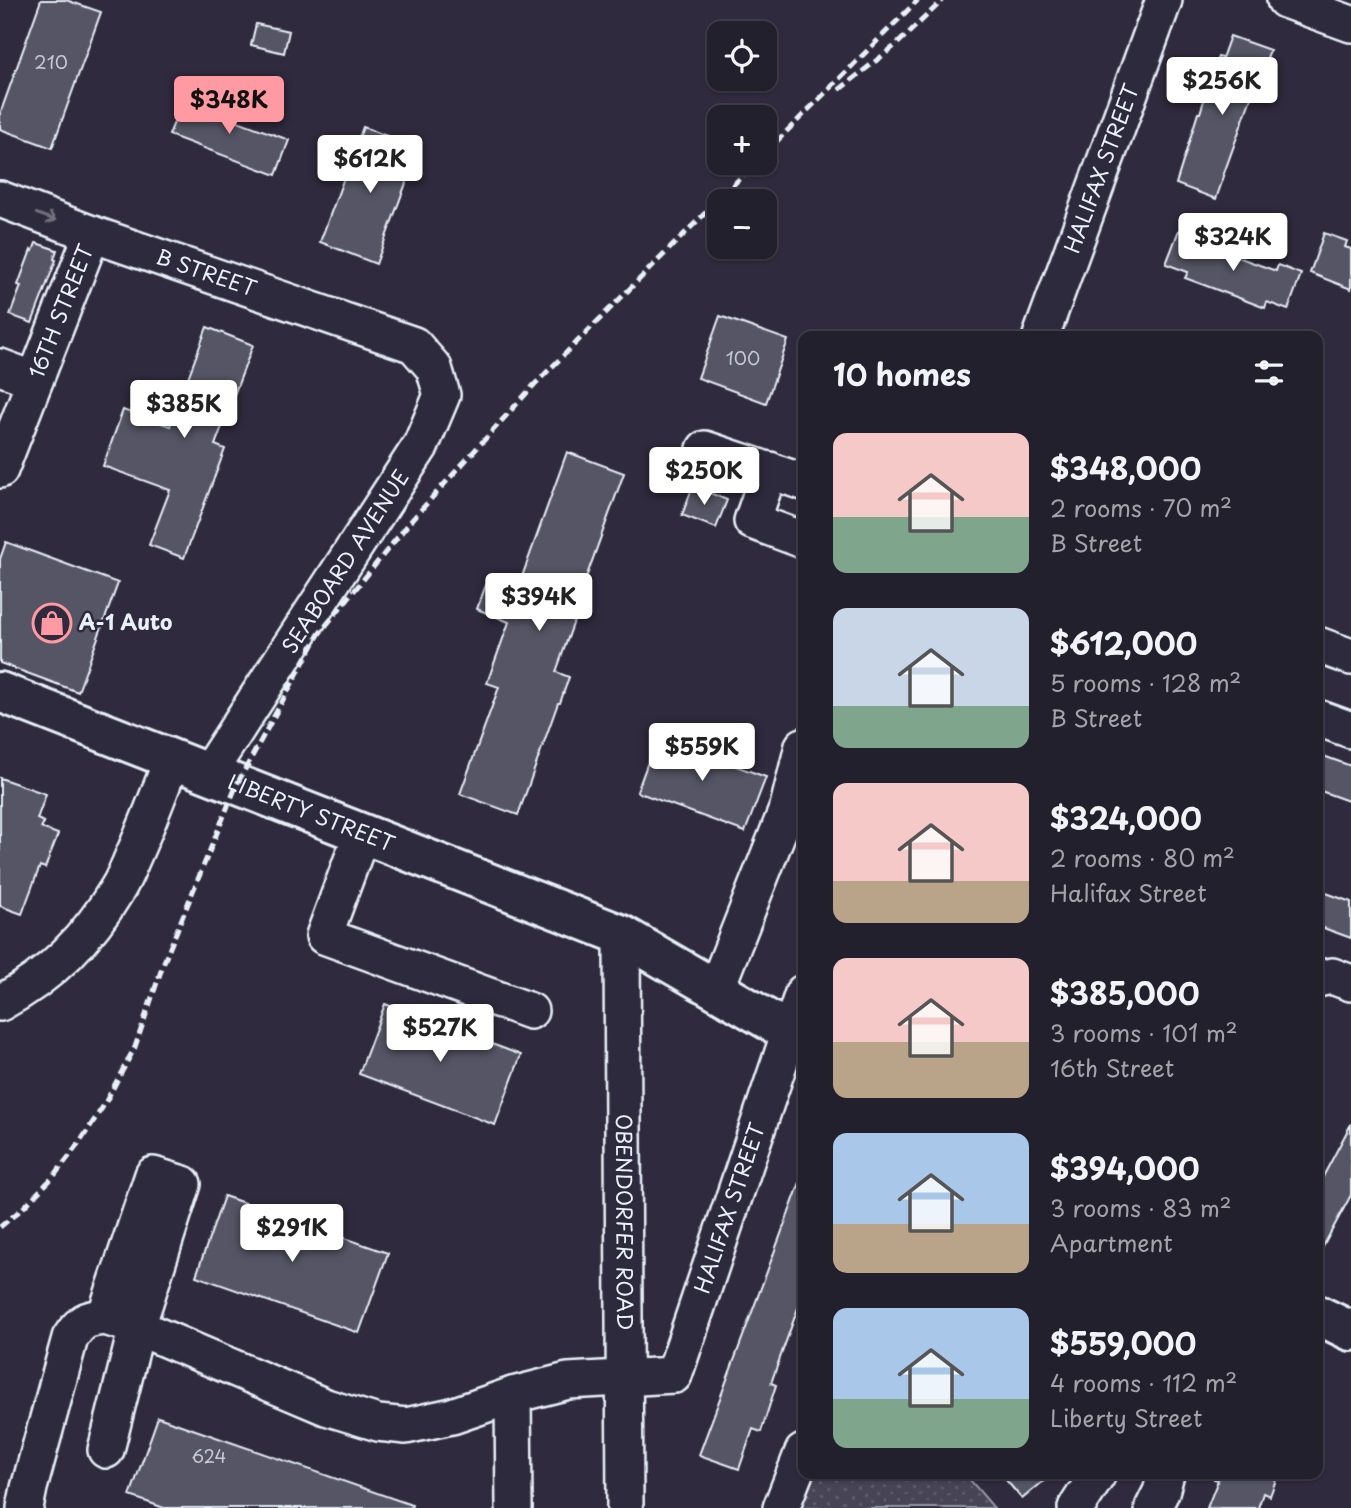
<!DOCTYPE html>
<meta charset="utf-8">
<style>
:root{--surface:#23202e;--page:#2f2d3a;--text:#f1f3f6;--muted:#a3a3aa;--line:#403e4a;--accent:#ff9aa2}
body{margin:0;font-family:"Playpen Sans",sans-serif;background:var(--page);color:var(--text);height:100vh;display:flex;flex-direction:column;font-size:26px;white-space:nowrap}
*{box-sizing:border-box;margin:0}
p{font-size:23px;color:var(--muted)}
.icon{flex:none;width:38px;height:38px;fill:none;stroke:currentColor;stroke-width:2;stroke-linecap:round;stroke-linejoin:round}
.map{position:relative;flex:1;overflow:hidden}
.drawer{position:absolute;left:798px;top:331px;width:525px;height:1148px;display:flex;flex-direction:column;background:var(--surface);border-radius:14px;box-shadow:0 2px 5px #0004,0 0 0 2px var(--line)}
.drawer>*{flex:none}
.fabs{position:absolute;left:707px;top:21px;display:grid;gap:14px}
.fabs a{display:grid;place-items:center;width:70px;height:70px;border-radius:14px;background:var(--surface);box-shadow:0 2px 5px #0004,0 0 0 2px var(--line);font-size:35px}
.price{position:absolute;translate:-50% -60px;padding:0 16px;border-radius:7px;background:#fff;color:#222;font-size:23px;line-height:46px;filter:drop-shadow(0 2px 4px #0008)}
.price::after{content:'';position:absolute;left:50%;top:42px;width:21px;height:16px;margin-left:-10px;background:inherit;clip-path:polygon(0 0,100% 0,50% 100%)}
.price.on{background:var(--accent);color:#111}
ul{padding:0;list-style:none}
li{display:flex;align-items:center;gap:21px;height:175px;padding:0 35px}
li span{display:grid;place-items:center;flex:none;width:196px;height:140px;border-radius:14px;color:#555}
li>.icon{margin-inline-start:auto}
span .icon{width:84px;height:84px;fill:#fffc;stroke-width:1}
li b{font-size:30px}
h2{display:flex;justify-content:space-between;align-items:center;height:84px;padding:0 35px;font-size:30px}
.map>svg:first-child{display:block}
.park{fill:url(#park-dots);stroke:#979aa6;stroke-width:2}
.building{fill:#575565;stroke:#e8f1f8;stroke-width:2}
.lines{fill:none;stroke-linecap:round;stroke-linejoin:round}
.minor-casing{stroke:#e8f1f8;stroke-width:40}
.major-casing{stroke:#e8f1f8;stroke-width:44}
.minor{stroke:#2f2a3d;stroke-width:35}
.major{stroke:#2f2a3d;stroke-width:38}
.rail{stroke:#e8f1f8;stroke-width:5;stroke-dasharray:10 5;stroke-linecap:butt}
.oneway{stroke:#70707e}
.labels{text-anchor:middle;stroke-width:5;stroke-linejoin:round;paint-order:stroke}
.number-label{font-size:18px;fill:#c4cad3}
.street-label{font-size:21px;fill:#e8f1f8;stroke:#2f2a3d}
.poi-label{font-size:21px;font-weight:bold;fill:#e8f1f8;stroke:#2f2a3d;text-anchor:start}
</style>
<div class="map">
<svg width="1351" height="1508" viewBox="0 0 1351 1508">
<defs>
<pattern id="park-dots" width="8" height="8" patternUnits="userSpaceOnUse" patternTransform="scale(1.75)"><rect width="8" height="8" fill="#464455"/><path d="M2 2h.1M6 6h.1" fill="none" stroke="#615f6e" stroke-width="1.8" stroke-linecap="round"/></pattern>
</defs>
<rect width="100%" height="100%" fill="#2f2a3d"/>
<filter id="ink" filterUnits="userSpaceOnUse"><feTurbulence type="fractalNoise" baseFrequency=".0143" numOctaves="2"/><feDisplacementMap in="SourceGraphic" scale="14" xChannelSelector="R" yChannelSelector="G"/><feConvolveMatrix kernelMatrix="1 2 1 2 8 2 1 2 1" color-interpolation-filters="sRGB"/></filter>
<g filter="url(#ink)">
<polygon class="park" points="814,1474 965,1474 994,1508 801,1508"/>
<g class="building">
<polygon points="41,0 66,0 101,12 52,148 0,129 0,114"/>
<polygon points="256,24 289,31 284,53 251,45"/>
<polygon points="1230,36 1270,50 1261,73 1260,73 1223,176 1224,176 1216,199 1176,184 1198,113 1200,113 1218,57 1222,58"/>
<polygon points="210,95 232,104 227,117 289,140 276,175 169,135 182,102 204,110"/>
<polygon points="363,127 419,148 376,264 320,242"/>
<polygon points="1179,230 1201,238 1199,243 1276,271 1278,265 1301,274 1288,310 1267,302 1265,308 1239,298 1185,278 1188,272 1166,264"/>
<polygon points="1324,233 1347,241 1345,247 1351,249 1351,289 1310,273"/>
<polygon points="36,243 57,250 54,259 56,260 32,323 10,315 21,286 18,285 31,250 33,251"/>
<polygon points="720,316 788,340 766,403 698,378"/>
<polygon points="207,327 253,345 215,445 225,449 184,558 149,545 170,490 103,466 123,410 170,426"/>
<polygon points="567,452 624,473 582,589 585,590 556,672 569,677 560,703 558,703 518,815 460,794 499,687 487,683 509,622 477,609 486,585 515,596"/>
<polygon points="693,486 727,500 716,528 682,515"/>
<polygon points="6,542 118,583 78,692 0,663 0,559"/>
<polygon points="689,733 708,740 703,754 766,777 745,832 637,792 656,740 683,750"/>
<polygon points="1318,754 1351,766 1351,802 1318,790"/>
<polygon points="0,778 46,794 37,819 44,822 41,828 58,834 45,868 40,866 22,914 0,906"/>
<polygon points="1318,890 1351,902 1351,938 1318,926"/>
<polygon points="385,1004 521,1055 495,1125 359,1074"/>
<polygon points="1351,1124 1351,1195 1318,1256 1318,1186"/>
<polygon points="801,1180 803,1181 803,1294 771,1383 776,1385 761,1432 753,1429 739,1469 699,1455"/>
<polygon points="224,1196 388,1253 359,1333 196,1276"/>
<polygon points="158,1417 412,1505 411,1508 164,1508 130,1496"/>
<polygon points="1001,1474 1052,1474 1022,1499"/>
<polygon points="1215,1474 1278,1474 1270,1496 1263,1493 1258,1508 1207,1508 1218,1480 1214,1479"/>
</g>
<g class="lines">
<defs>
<g id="minor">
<polyline points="1285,0 1351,24"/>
<path id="s1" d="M0 199 92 234 414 345 434 368 442 395 421 445 208 773"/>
<path id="s2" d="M1041 336 1164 0"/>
<polyline points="0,367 35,380"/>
<polyline points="705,449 803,482"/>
<path id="s3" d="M0 470 92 234"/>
<polyline points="770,470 752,521 803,540"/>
<polyline points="1318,645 1351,657"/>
<polyline points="1318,718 1351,730"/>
<polyline points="362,833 324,936 530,1011"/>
<path id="s4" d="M622 935 625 1508"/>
<polyline points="1318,979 1332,976 1351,983"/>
<polyline points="716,989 788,807 803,746"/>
<path d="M0 1003C52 975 88 938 118 888 125 877 129 865 134 854 148 823 160 791 172 759"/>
<polyline points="513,1395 514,1508"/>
<path id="s5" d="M106 1450 137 1327 183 1184 153 1175 105 1317 137 1327 326 1407 378 1423 406 1426 452 1416 513 1395 568 1381 674 1375 803 993"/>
<path d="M25 1508 29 1488 70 1338C81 1321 85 1319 105 1317"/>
<polyline points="781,1508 803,1452"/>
<polyline points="1076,1508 1098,1474"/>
<polyline points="1153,1508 1161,1492 1166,1474"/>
</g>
<g id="major">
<path id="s6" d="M0 692 622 935 803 1040"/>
<polyline points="1318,1315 1351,1331"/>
</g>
</defs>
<use href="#minor" class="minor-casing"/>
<use href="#major" class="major-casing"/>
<use href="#minor" class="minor"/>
<use href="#major" class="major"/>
<g class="rail">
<polyline points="839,90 896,45 943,0"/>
<polyline points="765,153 918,0"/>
<polyline points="0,1227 23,1208 54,1176 80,1142 104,1105 135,1047 164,962 237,784 319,634 410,522 534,385 755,163"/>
</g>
</g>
<defs><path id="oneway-shaft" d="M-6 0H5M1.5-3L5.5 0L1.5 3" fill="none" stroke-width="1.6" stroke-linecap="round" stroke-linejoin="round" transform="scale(1.75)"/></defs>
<use class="oneway" href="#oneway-shaft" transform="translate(46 217) rotate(20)"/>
</g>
<defs>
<symbol id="shop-ring" viewBox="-11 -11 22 22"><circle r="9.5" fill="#2f2a3d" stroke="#ff9aa2" stroke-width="1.5"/><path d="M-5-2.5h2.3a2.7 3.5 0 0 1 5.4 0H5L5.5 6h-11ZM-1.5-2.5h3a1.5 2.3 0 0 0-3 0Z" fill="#ff9aa2"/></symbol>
</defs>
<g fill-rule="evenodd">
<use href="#shop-ring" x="30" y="601" width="44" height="44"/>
</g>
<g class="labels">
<g class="number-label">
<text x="51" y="69">210</text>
<text x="743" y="365">100</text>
<text x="209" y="1463">624</text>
</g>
<g class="street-label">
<text dy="7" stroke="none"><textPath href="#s2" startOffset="178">HALIFAX STREET</textPath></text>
<text dy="7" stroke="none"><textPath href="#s1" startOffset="219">B STREET</textPath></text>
<text dy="7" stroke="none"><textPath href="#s3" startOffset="170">16TH STREET</textPath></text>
<text transform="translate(346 562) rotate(-57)" y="7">SEABOARD AVENUE</text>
<text dy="7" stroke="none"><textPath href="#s6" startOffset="334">LIBERTY STREET</textPath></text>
<text dy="7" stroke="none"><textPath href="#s5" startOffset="1230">HALIFAX STREET</textPath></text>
<text dy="7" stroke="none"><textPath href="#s4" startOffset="287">OBENDORFER ROAD</textPath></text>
</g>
<g class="poi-label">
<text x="79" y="630">A-1 Auto</text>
</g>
</g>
</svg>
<div class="fabs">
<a><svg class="icon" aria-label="locate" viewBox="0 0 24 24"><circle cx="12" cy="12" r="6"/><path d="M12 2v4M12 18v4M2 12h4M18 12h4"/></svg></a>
<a>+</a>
<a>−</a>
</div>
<b class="price" style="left:1222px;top:117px">$256K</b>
<b class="price on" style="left:229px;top:136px">$348K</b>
<b class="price" style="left:370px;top:195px">$612K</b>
<b class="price" style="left:1233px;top:273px">$324K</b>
<b class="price" style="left:184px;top:440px">$385K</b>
<b class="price" style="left:704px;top:507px">$250K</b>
<b class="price" style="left:539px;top:633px">$394K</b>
<b class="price" style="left:702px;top:783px">$559K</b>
<b class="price" style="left:440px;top:1064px">$527K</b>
<b class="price" style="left:292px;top:1264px">$291K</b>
<section class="drawer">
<h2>10 homes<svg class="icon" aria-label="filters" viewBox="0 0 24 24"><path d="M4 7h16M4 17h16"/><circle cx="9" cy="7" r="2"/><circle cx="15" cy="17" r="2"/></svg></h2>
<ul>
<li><span style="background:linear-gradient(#f6c9c9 60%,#7fa58c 0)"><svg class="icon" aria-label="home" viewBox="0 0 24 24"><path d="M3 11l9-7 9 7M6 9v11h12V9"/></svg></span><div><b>$348,000</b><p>2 rooms · 70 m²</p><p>B Street</p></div></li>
<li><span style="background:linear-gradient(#c9d6e8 70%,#7fa58c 0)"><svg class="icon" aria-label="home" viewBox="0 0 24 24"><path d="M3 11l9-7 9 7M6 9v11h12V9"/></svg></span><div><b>$612,000</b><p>5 rooms · 128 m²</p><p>B Street</p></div></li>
<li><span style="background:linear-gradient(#f6c9c9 70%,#b9a48a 0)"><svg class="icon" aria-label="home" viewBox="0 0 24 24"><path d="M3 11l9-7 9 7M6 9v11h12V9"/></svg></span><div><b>$324,000</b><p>2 rooms · 80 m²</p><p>Halifax Street</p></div></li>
<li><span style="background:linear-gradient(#f6c9c9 60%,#b9a48a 0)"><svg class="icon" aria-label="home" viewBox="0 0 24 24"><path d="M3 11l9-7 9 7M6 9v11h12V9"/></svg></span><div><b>$385,000</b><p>3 rooms · 101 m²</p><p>16th Street</p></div></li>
<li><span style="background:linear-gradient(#a9c7e8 65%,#b9a48a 0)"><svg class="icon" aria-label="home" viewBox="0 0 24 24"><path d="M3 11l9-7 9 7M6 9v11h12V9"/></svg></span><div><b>$394,000</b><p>3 rooms · 83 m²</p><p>Apartment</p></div></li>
<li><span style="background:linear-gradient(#a9c7e8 65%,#7fa58c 0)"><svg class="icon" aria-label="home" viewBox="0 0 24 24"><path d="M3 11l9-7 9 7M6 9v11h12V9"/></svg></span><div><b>$559,000</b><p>4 rooms · 112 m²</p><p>Liberty Street</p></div></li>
</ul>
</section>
</div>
